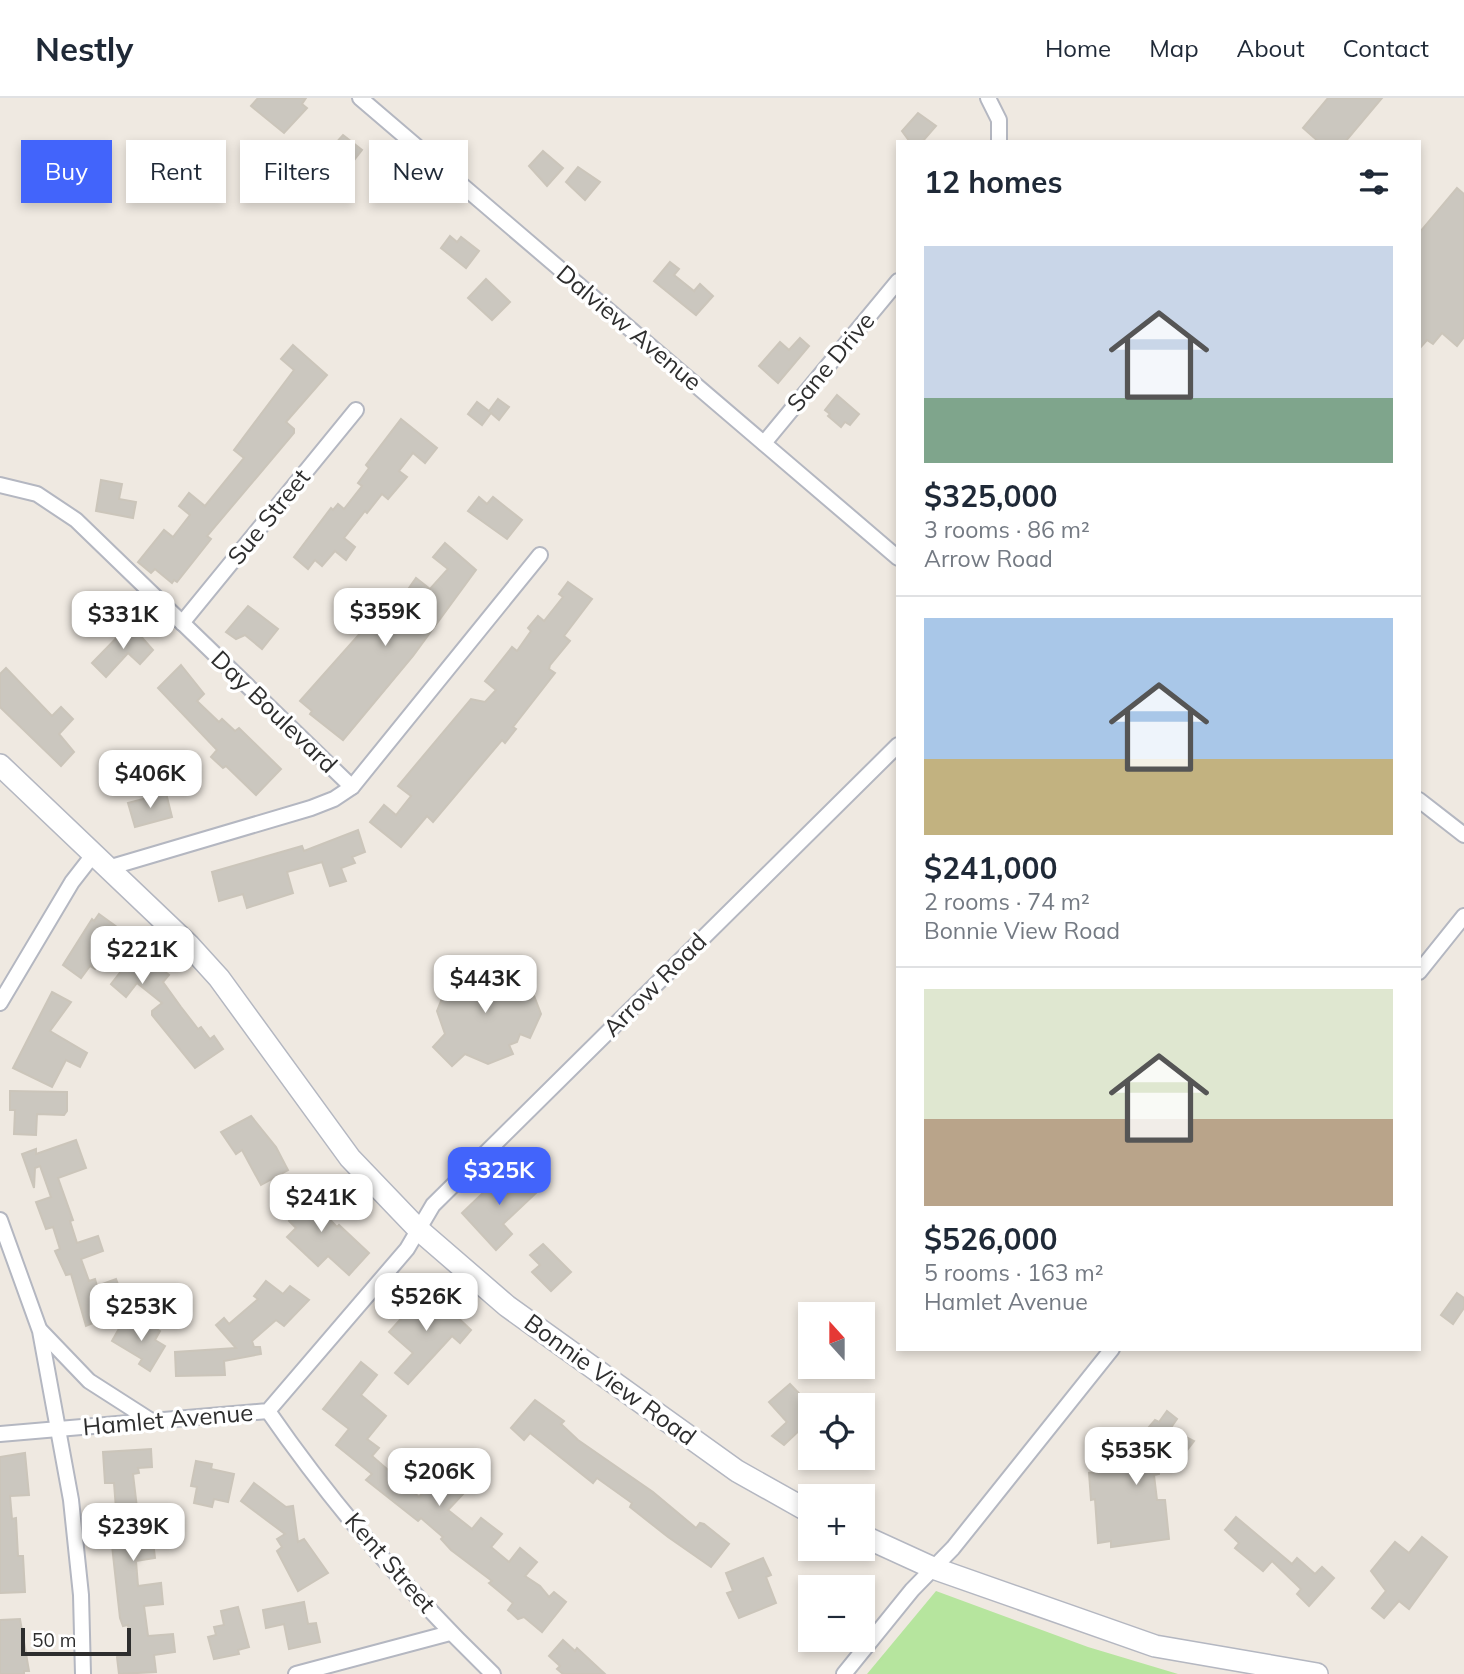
<!DOCTYPE html>
<meta charset="utf-8">
<style>
:root{--surface:#fff;--page:#f6f6f7;--text:#1f2937;--muted:#747a83;--line:#e0e1e3;--accent:#4264fb}
body{margin:0;font-family:Mulish,sans-serif;background:var(--page);color:var(--text);height:100vh;display:flex;flex-direction:column;font-size:26px;white-space:nowrap}
*{box-sizing:border-box;margin:0}
p{font-size:23px;color:var(--muted)}
.icon{flex:none;width:38px;height:38px;fill:none;stroke:currentColor;stroke-width:2;stroke-linecap:round;stroke-linejoin:round}
.map{position:relative;flex:1;overflow:hidden}
.sheet{position:absolute;left:896px;top:42px;width:525px;height:1211px;display:flex;flex-direction:column;background:var(--surface);border-radius:0px;box-shadow:0 4px 10px #0003}
.sheet>*{flex:none}
.guide{position:absolute;left:21px;top:42px;width:665px;height:63px;display:flex;gap:14px}
.needle{width:46px;rotate:339deg}
.tools{position:absolute;left:798px;top:1204px;display:grid;gap:14px}
.tools a{display:grid;place-items:center;width:77px;height:77px;border-radius:0px;background:var(--surface);box-shadow:0 4px 10px #0003;font-size:35px}
.scale{position:absolute;left:21px;bottom:18px;width:110px;box-sizing:border-box;padding-left:7px;border:4px solid #2e2e2e;border-top:0;font-size:19px;line-height:24px;white-space:nowrap;color:#2e2e2e;-webkit-text-stroke:5px #fff;paint-order:stroke}
.price{position:absolute;translate:-50% -60px;padding:0 16px;border-radius:14px;background:#fff;color:#222;font-size:23px;line-height:46px;filter:drop-shadow(0 2px 4px #0008)}
.price::after{content:'';position:absolute;left:50%;top:42px;width:21px;height:16px;margin-left:-10px;background:inherit;clip-path:polygon(0 0,100% 0,50% 100%)}
.price.current{background:var(--accent);color:#fff}
ul{padding:0;list-style:none}
li{display:grid;align-content:center;gap:14px;height:371px;padding:0 28px}
li+li{border-top:2px solid var(--line)}
li span{display:grid;place-items:center;height:217px;border-radius:0px;color:#555}
li>.icon{margin-inline-start:auto}
span .icon{width:126px;height:126px;fill:#fffc;stroke-width:1}
li b{font-size:30px}
h2{display:flex;justify-content:space-between;align-items:center;height:84px;padding:0 28px;font-size:30px}
.tag{padding:0 24px;border-radius:0px;background:var(--surface);box-shadow:0 4px 10px #0003;font-size:24px;line-height:63px}
.tag.current{background:var(--accent);color:#fff}
header{display:flex;align-items:center;gap:42px;box-sizing:border-box;height:98px;padding:0 35px;background:var(--surface);border-bottom:2px solid var(--line)}
header strong{font-size:33px}
nav{display:flex;gap:38px;margin-inline-start:auto;font-size:24px}
.map>svg:first-child{display:block}
.green{fill:#b6e59e}
.building{fill:#cbc7bf;stroke:#cbc5ba;stroke-width:2}
.lines{fill:none;stroke-linecap:round;stroke-linejoin:round}
.street-casing{stroke:#b4b7c1;stroke-width:18}
.secondary-casing{stroke:#b4b7c1;stroke-width:24}
.street{stroke:#fff;stroke-width:14}
.secondary{stroke:#fff;stroke-width:21}
.labels{text-anchor:middle;stroke-width:7;stroke-linejoin:round;paint-order:stroke}
.street-label{font-size:24px;fill:#2e2e2e;stroke:#fff}
</style>
<header>
<strong>Nestly</strong>
<nav><a>Home</a><a>Map</a><a>About</a><a>Contact</a></nav>
</header>
<div class="map">
<svg width="1464" height="1576" viewBox="0 0 1464 1576">
<rect width="100%" height="100%" fill="#efe9e1"/>
<polygon class="green" points="936,1493 1088,1549 1178,1576 867,1576"/>
<g class="building">
<polygon points="258,0 306,0 302,6 307,10 284,35 251,8"/>
<polygon points="1328,0 1382,0 1345,44 1319,44 1303,30"/>
<polygon points="918,15 936,28 922,44 910,44 902,33"/>
<polygon points="343,37 362,52 347,71 332,59 340,50 335,46"/>
<polygon points="543,53 563,70 547,88 529,68"/>
<polygon points="578,69 600,84 585,102 566,84"/>
<polygon points="1457,90 1464,96 1464,239 1457,248 1442,235 1433,246 1427,242 1419,251 1419,135"/>
<polygon points="450,138 457,144 461,139 479,153 466,170 441,150"/>
<polygon points="670,164 679,171 674,177 694,193 700,186 713,198 696,217 654,183"/>
<polygon points="486,181 510,204 492,222 468,200"/>
<polygon points="800,240 809,248 778,285 759,268 780,244 789,252"/>
<polygon points="293,247 327,277 286,324 294,331 294,335 207,438 211,441 177,484 174,482 172,485 155,471 151,475 138,464 164,432 173,439 190,417 179,408 189,395 205,408 244,360 234,352 294,272 281,261"/>
<polygon points="837,297 859,316 850,327 845,324 841,329 828,318 830,316 825,312"/>
<polygon points="498,301 509,309 499,322 491,315 482,327 468,316 477,304 489,313"/>
<polygon points="401,321 437,350 425,365 413,355 399,373 407,379 388,401 382,396 367,415 365,413 344,440 355,449 346,462 335,453 322,468 315,462 308,471 294,459 331,410 333,412 338,406 344,411 362,388 358,385 369,370 366,367"/>
<polygon points="101,382 122,386 119,401 136,404 133,420 96,413"/>
<polygon points="479,399 487,406 493,399 522,422 507,441 468,413"/>
<polygon points="445,445 476,472 413,558 343,642 310,616 312,613 300,603 396,495 402,500 416,480 430,491 448,471 433,459"/>
<polygon points="568,484 592,501 564,538 570,543 550,567 549,571 555,575 513,629 516,631 505,645 502,642 433,724 427,718 401,749 370,724 384,707 396,717 411,698 398,688 471,601 485,604 496,592 485,583 512,549 517,553 531,533 528,530 538,518 544,523 563,499 559,496"/>
<polygon points="248,508 278,531 262,551 245,537 236,541 226,534"/>
<polygon points="130,526 153,552 140,566 128,555 106,579 92,565"/>
<polygon points="181,567 204,596 197,603 219,624 222,621 235,633 239,630 281,671 256,697 226,668 223,670 211,659 217,652 158,590"/>
<polygon points="6,570 52,618 61,609 73,621 59,636 74,654 61,668 0,609 0,576"/>
<polygon points="166,695 172,719 135,729 128,705"/>
<polygon points="358,732 365,754 352,759 355,765 341,770 346,783 330,788 322,764 287,774 293,795 247,810 243,796 219,803 212,774 302,748 304,753"/>
<polygon points="99,816 128,837 125,842 169,877 163,884 181,909 198,931 201,929 210,941 214,938 223,951 195,970 152,917 152,913 162,905 137,885 126,899 111,886 129,863 110,850 95,871 90,868 81,880 63,867 92,821 94,823"/>
<polygon points="489,862 515,872 508,886 522,893 531,890 541,916 530,940 520,936 517,944 509,947 513,956 488,966 465,956 452,968 433,949 445,936 437,913 447,888 460,894 463,888 469,885 464,871"/>
<polygon points="52,894 71,904 50,933 87,955 80,969 66,962 52,989 13,970"/>
<polygon points="10,993 67,994 67,1013 64,1017 37,1016 36,1037 14,1036 15,1012 10,1012"/>
<polygon points="251,1018 276,1049 288,1072 261,1087 242,1052 236,1056 221,1034"/>
<polygon points="76,1042 86,1070 58,1080 73,1122 70,1123 77,1145 98,1138 103,1153 81,1161 89,1183 95,1181 97,1188 116,1181 122,1197 105,1204 110,1218 86,1228 71,1176 66,1177 55,1153 60,1151 53,1129 46,1131 36,1104 51,1099 40,1068 35,1070 34,1090 22,1056 36,1051 36,1056"/>
<polygon points="511,1068 536,1095 503,1126 512,1136 496,1152 462,1115"/>
<polygon points="298,1088 337,1129 339,1127 369,1155 349,1177 328,1158 318,1168 287,1139 296,1130 289,1123 294,1117 282,1104"/>
<polygon points="543,1146 571,1174 551,1193 532,1174 540,1167 530,1157"/>
<polygon points="266,1183 283,1196 290,1188 309,1202 284,1228 276,1222 252,1243 254,1249 260,1249 261,1256 224,1263 225,1277 176,1278 175,1254 236,1250 216,1227 224,1220 229,1226 258,1201 254,1198"/>
<polygon points="428,1191 471,1232 460,1245 452,1238 408,1286 395,1275 413,1255 389,1234"/>
<polygon points="1457,1195 1464,1200 1464,1210 1453,1226 1441,1217"/>
<polygon points="145,1224 160,1233 155,1242 165,1248 150,1273 139,1266 142,1261 112,1243 121,1227 127,1230 129,1226 140,1232"/>
<polygon points="361,1264 377,1277 361,1297 386,1318 367,1341 379,1350 372,1358 419,1399 440,1376 463,1396 448,1412 472,1431 481,1420 502,1436 491,1449 509,1464 520,1450 537,1464 525,1478 540,1488 549,1499 554,1494 566,1504 542,1534 524,1519 518,1521 508,1512 513,1505 489,1485 492,1483 451,1452 441,1441 443,1439 421,1420 418,1423 366,1382 372,1376 336,1347 349,1331 323,1311"/>
<polygon points="790,1286 810,1307 810,1317 801,1325 804,1328 784,1347 772,1338 787,1324 769,1304"/>
<polygon points="535,1302 564,1323 561,1326 578,1342 653,1394 696,1430 700,1425 704,1426 729,1446 711,1469 668,1439 630,1409 632,1405 597,1380 593,1385 530,1335 524,1342 511,1330"/>
<polygon points="1167,1313 1177,1321 1170,1331 1194,1343 1181,1360 1158,1362 1159,1376 1154,1377 1157,1402 1165,1402 1169,1441 1111,1449 1111,1443 1098,1445 1095,1401 1091,1402 1089,1375 1109,1373 1107,1359 1114,1358 1125,1345 1131,1350 1155,1322 1159,1324"/>
<polygon points="151,1351 152,1369 138,1370 139,1375 133,1376 141,1444 153,1443 155,1460 136,1463 138,1488 161,1485 163,1506 144,1508 148,1538 173,1536 175,1554 154,1557 156,1574 119,1576 117,1559 131,1557 128,1527 123,1528 120,1520 113,1457 109,1414 116,1411 114,1385 105,1385 103,1354"/>
<polygon points="25,1355 29,1397 10,1398 12,1421 16,1420 18,1458 23,1458 25,1494 0,1495 0,1359"/>
<polygon points="196,1363 212,1366 211,1371 234,1376 228,1404 214,1401 212,1409 194,1405 197,1389 191,1388"/>
<polygon points="254,1385 286,1409 293,1408 298,1444 304,1441 328,1475 298,1493 277,1453 282,1449 277,1441 285,1436 241,1403"/>
<polygon points="1236,1419 1292,1466 1297,1460 1315,1476 1322,1469 1334,1480 1309,1508 1297,1496 1301,1491 1272,1463 1263,1473 1235,1450 1239,1445 1225,1432"/>
<polygon points="1422,1439 1447,1459 1409,1511 1399,1503 1384,1520 1372,1510 1386,1493 1371,1473 1395,1444 1409,1455"/>
<polygon points="763,1460 771,1477 766,1479 776,1505 739,1520 727,1495 733,1493 726,1475"/>
<polygon points="304,1504 308,1526 316,1525 320,1544 289,1551 284,1526 266,1530 263,1512"/>
<polygon points="238,1509 249,1549 238,1552 239,1556 214,1561 208,1539 216,1537 214,1529 224,1527 221,1513"/>
<polygon points="20,1521 29,1573 24,1573 24,1576 0,1576 0,1522"/>
<polygon points="563,1542 575,1553 577,1550 605,1576 563,1576 557,1571 560,1568 549,1558"/>
</g>
<g class="lines">
<defs>
<g id="street">
<polyline points="360,0 898,460"/>
<polyline points="988,0 999,22 999,44"/>
<polyline points="764,345 898,183"/>
<polyline points="0,387 37,396 76,422 352,689"/>
<polyline points="182,525 356,312"/>
<polyline points="1419,702 1464,737"/>
<polyline points="108,770 311,710 334,701 352,689 540,457"/>
<polyline points="1419,874 1464,818"/>
<polyline points="0,905 72,784 93,757"/>
<polyline points="0,1122 40,1233 71,1402 81,1497 83,1576"/>
<polyline points="41,1233 89,1283 153,1324"/>
<path d="M268 1313C333 1407 411 1497 493 1576"/>
<polyline points="0,1336 268,1313 407,1151 433,1107 898,647"/>
<polyline points="296,1576 450,1535"/>
<polyline points="844,1576 912,1492 953,1450 1112,1251"/>
</g>
<g id="secondary">
<polyline points="0,667 189,847 219,880 350,1060 419,1132 507,1208 737,1373 810,1414"/>
<polyline points="863,1438 933,1470 1155,1548 1317,1576"/>
</g>
</defs>
<use href="#street" class="street-casing"/>
<use href="#secondary" class="secondary-casing"/>
<use href="#street" class="street"/>
<use href="#secondary" class="secondary"/>
</g>
<g class="labels">
<g class="street-label">
<text transform="translate(629 230) rotate(40)" y="8">Dalview Avenue</text>
<text transform="translate(831 264) rotate(-50)" y="8">Sane Drive</text>
<text transform="translate(269 419) rotate(-51)" y="8">Sue Street</text>
<text transform="translate(274 614) rotate(44)" y="8">Day Boulevard</text>
<text transform="translate(655 887) rotate(-45)" y="8">Arrow Road</text>
<text transform="translate(610 1282) rotate(36)" y="8">Bonnie View Road</text>
<text transform="translate(168 1322) rotate(-5)" y="8">Hamlet Avenue</text>
<text transform="translate(390 1465) rotate(49)" y="8">Kent Street</text>
</g>
</g>
</svg>
<div class="tools">
<a><svg class="needle" viewBox="-14 -14 28 28"><path d="M0-13l5 13h-10z" fill="#e53935"/><path d="M0 13l5-13h-10z" fill="#747a83"/></svg></a>
<a><svg class="icon" aria-label="locate" viewBox="0 0 24 24"><circle cx="12" cy="12" r="6"/><path d="M12 2v4M12 18v4M2 12h4M18 12h4"/></svg></a>
<a>+</a>
<a>−</a>
</div>
<div class="scale">50 m</div>
<b class="price" style="left:385px;top:550px">$359K</b>
<b class="price" style="left:123px;top:553px">$331K</b>
<b class="price" style="left:150px;top:712px">$406K</b>
<b class="price" style="left:142px;top:888px">$221K</b>
<b class="price" style="left:485px;top:917px">$443K</b>
<b class="price current" style="left:499px;top:1109px">$325K</b>
<b class="price" style="left:321px;top:1136px">$241K</b>
<b class="price" style="left:426px;top:1235px">$526K</b>
<b class="price" style="left:141px;top:1245px">$253K</b>
<b class="price" style="left:1136px;top:1389px">$535K</b>
<b class="price" style="left:439px;top:1410px">$206K</b>
<b class="price" style="left:133px;top:1465px">$239K</b>
<div class="guide">
<a class="tag current">Buy</a>
<a class="tag">Rent</a>
<a class="tag">Filters</a>
<a class="tag">New</a>
</div>
<section class="sheet">
<h2>12 homes<svg class="icon" aria-label="filters" viewBox="0 0 24 24"><path d="M4 7h16M4 17h16"/><circle cx="9" cy="7" r="2"/><circle cx="15" cy="17" r="2"/></svg></h2>
<ul>
<li><span style="background:linear-gradient(#c9d6e8 70%,#7fa58c 0)"><svg class="icon" aria-label="home" viewBox="0 0 24 24"><path d="M3 11l9-7 9 7M6 9v11h12V9"/></svg></span><div><b>$325,000</b><p>3 rooms · 86 m²</p><p>Arrow Road</p></div></li>
<li><span style="background:linear-gradient(#a9c7e8 65%,#c2b280 0)"><svg class="icon" aria-label="home" viewBox="0 0 24 24"><path d="M3 11l9-7 9 7M6 9v11h12V9"/></svg></span><div><b>$241,000</b><p>2 rooms · 74 m²</p><p>Bonnie View Road</p></div></li>
<li><span style="background:linear-gradient(#dfe7d0 60%,#b9a48a 0)"><svg class="icon" aria-label="home" viewBox="0 0 24 24"><path d="M3 11l9-7 9 7M6 9v11h12V9"/></svg></span><div><b>$526,000</b><p>5 rooms · 163 m²</p><p>Hamlet Avenue</p></div></li>
</ul>
</section>
</div>
